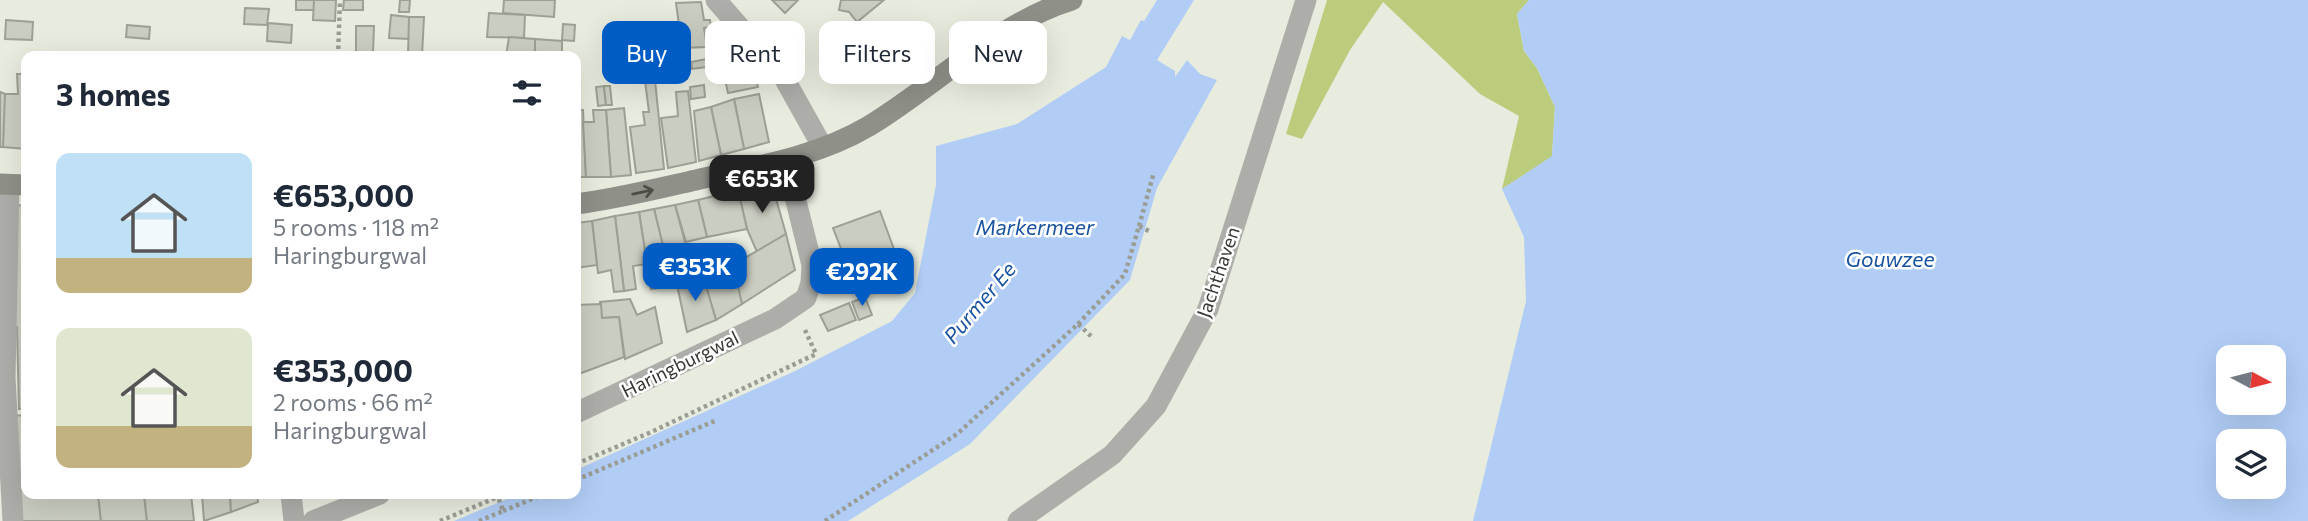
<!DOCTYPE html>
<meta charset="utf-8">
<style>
:root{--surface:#fff;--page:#f6f6f7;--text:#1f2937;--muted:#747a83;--accent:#005cc5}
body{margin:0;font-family:Commissioner,sans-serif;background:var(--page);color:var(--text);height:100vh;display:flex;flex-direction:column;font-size:26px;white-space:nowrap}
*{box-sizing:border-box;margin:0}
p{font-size:23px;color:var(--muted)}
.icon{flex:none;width:38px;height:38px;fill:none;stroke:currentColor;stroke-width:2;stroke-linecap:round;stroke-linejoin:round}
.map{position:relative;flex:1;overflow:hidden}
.drawer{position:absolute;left:21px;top:51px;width:560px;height:448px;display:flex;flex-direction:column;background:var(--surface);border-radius:14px;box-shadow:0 7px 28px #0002}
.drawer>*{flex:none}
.top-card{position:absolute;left:602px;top:21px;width:665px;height:63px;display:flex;gap:14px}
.needle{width:46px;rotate:97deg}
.tools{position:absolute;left:2216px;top:345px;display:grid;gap:14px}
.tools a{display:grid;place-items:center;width:70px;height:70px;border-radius:14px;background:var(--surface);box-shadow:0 7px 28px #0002;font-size:35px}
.price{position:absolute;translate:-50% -60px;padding:0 16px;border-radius:14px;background:var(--accent);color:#fff;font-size:23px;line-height:46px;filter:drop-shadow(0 2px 4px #0008)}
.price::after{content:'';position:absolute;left:50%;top:42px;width:21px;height:16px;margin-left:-10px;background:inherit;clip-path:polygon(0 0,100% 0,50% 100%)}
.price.selected{background:#222;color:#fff}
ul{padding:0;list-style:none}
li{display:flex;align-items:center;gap:21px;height:175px;padding:0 35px}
li span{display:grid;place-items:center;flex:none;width:196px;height:140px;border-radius:14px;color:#555}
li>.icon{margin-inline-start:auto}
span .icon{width:84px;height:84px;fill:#fffc;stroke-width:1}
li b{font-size:30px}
h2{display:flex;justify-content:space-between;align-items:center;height:84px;padding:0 35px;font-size:30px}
.pill{padding:0 24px;border-radius:14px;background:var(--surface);box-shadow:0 7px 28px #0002;font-size:24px;line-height:63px}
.pill.selected{background:var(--accent);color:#fff}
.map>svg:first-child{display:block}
.green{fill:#bccc7d}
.water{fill:#b1cdf6;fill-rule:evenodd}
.building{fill:#cacdc1;stroke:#9da094;stroke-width:2}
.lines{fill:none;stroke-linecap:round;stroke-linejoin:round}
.path{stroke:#9a9d94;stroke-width:4.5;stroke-dasharray:3.5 3.5;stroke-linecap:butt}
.street{stroke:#adaea9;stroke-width:21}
.secondary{stroke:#8f9189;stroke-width:21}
.oneway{stroke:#4d4e48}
.labels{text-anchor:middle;stroke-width:5;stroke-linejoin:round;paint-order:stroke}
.street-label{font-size:19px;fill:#373833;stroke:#fff}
.water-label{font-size:21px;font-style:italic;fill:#1953a0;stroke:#fff}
</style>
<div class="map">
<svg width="2308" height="521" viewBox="0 0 2308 521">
<rect width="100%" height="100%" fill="#e8ecdf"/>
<polygon class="green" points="1327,0 1529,0 1517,14 1524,51 1537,68 1555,107 1552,157 1502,189 1519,116 1480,94 1383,2 1350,50 1302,139 1286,134"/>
<g class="water">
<polygon points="1157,0 1194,0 1157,60 1175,71 1175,77 1187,60 1200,74 1217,80 1157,188 1130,280 970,444 848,521 454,521 519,494 576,494 576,470 795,371 892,321 915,293 936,185 936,146 1017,124 1106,67 1122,36 1130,40 1141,20 1144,21"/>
<path d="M1529 0H2308V521H1473L1526 301 1524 237 1502 189 1552 156 1555 107 1537 68 1524 51 1517 14ZM2273 357V402H2228V357ZM2273 441V486H2228V441Z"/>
</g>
<g class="building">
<rect x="296" y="0" width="18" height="10"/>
<polygon points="314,0 336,0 335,21 313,20"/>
<polygon points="344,0 363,0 363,10 343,10"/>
<polygon points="400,0 410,0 409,12 399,12"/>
<polygon points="504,0 555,0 554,17 503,13"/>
<polygon points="772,0 798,0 785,13"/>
<polygon points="841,0 884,0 857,22 849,12 839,10"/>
<polygon points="701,2 704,20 710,20 711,27 704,28 707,47 682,48 676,3"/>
<polygon points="245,8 269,9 267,25 244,24"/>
<polygon points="489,13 525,15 524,38 487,37"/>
<polygon points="391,15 409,17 409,39 389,38"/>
<polygon points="409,17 424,17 422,56 408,56"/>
<polygon points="6,20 33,22 32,40 5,39"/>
<polygon points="268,23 292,25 291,43 267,41"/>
<polygon points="563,24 575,25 574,41 562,40"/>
<polygon points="127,25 150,27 149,39 126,37"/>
<polygon points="356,26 374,26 373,53 356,52"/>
<polygon points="730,33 747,51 727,55 717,44"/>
<polygon points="509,37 535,39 535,56 506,56"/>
<polygon points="535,39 562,41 562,56 535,56"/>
<polygon points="681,42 687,79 674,80 670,43"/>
<polygon points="749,51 758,87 728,93 722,65 692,69 691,62"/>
<polygon points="17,74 26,74 26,149 3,147 4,94 18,94"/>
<polygon points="655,80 664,169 636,173 630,127 645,125 643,112 649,112 645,81"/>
<polygon points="704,85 705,97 691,99 690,87"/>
<polygon points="604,86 606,105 598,106 596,87"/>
<polygon points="604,86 610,86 612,105 606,105"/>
<polygon points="688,91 696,162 668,168 661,118 678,116 676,92"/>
<polygon points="0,92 5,94 3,147 0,147"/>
<polygon points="759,94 769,142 744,149 734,99"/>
<polygon points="734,99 744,149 721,155 711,107"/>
<polygon points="711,107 721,155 699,161 694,111"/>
<polygon points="624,108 631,175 611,177 606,110"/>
<polygon points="576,110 583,110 586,177 576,177"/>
<polygon points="593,110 606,110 611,177 586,177 583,122 594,122"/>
<polygon points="771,181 786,234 757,252 747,229 738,190"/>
<polygon points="738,190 747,229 707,237 698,200"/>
<polygon points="698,200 707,237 686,242 675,205"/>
<polygon points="17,205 26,206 26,408 19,409 17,327 12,326"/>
<polygon points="675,205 692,268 677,272 676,266 681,262 678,247 664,250 654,209"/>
<polygon points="654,209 664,250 668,249 672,286 651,289 639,212"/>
<polygon points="880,211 895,252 849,269 833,228"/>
<polygon points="639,212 647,264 633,266 636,289 624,291 615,216"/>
<polygon points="615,216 624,291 614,292 611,270 598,273 592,221"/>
<polygon points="592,221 597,265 576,268 576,274 576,223"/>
<polygon points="786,234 795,270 742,304 731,266"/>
<polygon points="714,249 720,269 705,274 703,266 692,268 690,257"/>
<polygon points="733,265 742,304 716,320 703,276"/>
<polygon points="703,276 716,320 687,332 676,280"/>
<polygon points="865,297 872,315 859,320 852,302"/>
<polygon points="630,299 637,315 655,307 662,343 625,359 619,317 602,318 600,302"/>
<polygon points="849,303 856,320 828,331 820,315"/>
<polygon points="601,304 602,318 619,317 624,357 576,375 576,305"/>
<polygon points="26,415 26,494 98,494 101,521 16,521 11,416"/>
<polygon points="98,494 144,494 147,521 101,521"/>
<polygon points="144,494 191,494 194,521 147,521"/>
<polygon points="202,494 230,494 231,512 204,521"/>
<polygon points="230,494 257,494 258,502 231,512"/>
</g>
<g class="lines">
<g class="path">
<polyline points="338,56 340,0"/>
<polyline points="1139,226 1154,172"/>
<polyline points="1078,324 1125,274 1139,226 1151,232"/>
<polyline points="576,464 649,433 816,354 805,330"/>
<polyline points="576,480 717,420"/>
<polyline points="503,511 544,494"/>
<polyline points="440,521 505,494"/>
<polyline points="479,521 503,511 498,497"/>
<polyline points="825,521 957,434 1078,324 1093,338"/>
</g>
<g class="street">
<polyline points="716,0 784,78 822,146"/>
<polyline points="9,185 5,378 13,521"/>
<polyline points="576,413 775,319 806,298 811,283 812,265 786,161"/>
<polyline points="291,494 294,521"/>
<polyline points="313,521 380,494"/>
<polyline points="1018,521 1112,455 1156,406 1208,309 1306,0"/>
</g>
<g class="secondary">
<polyline points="0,184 26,185"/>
<path d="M576 204C616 199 656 189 696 180 754 167 817 157 869 126 935 86 999 22 1072 0"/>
</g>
</g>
<defs><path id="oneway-shaft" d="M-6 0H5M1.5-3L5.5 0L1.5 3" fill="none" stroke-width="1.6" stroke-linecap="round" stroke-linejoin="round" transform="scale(1.75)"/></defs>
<use class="oneway" href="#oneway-shaft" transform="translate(643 192) rotate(-12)"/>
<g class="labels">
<g class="street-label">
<text transform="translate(1218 272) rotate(-71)" y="7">Jachthaven</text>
<text transform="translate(680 364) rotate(-26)" y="7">Haringburgwal</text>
</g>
<g class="water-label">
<text x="1035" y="235">Markermeer</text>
<text x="1890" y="267">Gouwzee</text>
<text transform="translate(980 303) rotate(-50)" y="7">Purmer Ee</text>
</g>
</g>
</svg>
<div class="tools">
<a><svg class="needle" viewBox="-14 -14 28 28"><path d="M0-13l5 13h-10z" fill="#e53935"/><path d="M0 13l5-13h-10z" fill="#747a83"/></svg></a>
<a><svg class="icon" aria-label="layers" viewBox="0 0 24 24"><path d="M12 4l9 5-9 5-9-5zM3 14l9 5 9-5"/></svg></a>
</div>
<b class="price selected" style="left:762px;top:215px">€653K</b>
<b class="price" style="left:695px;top:303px">€353K</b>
<b class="price" style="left:862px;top:308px">€292K</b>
<div class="top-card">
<a class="pill selected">Buy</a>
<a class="pill">Rent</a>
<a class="pill">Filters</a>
<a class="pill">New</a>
</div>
<section class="drawer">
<h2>3 homes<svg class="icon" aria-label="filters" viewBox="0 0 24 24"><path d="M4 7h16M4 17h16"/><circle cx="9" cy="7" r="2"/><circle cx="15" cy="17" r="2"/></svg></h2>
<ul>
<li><span style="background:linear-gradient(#bfe0f5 75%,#c2b280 0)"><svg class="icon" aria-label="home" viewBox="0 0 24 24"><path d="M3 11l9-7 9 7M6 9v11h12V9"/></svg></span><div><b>€653,000</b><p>5 rooms · 118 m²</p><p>Haringburgwal</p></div></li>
<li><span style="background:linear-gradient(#dfe7d0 70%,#c2b280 0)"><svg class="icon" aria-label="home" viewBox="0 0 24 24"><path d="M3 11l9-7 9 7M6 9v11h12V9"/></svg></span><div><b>€353,000</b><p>2 rooms · 66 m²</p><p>Haringburgwal</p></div></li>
</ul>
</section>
</div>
